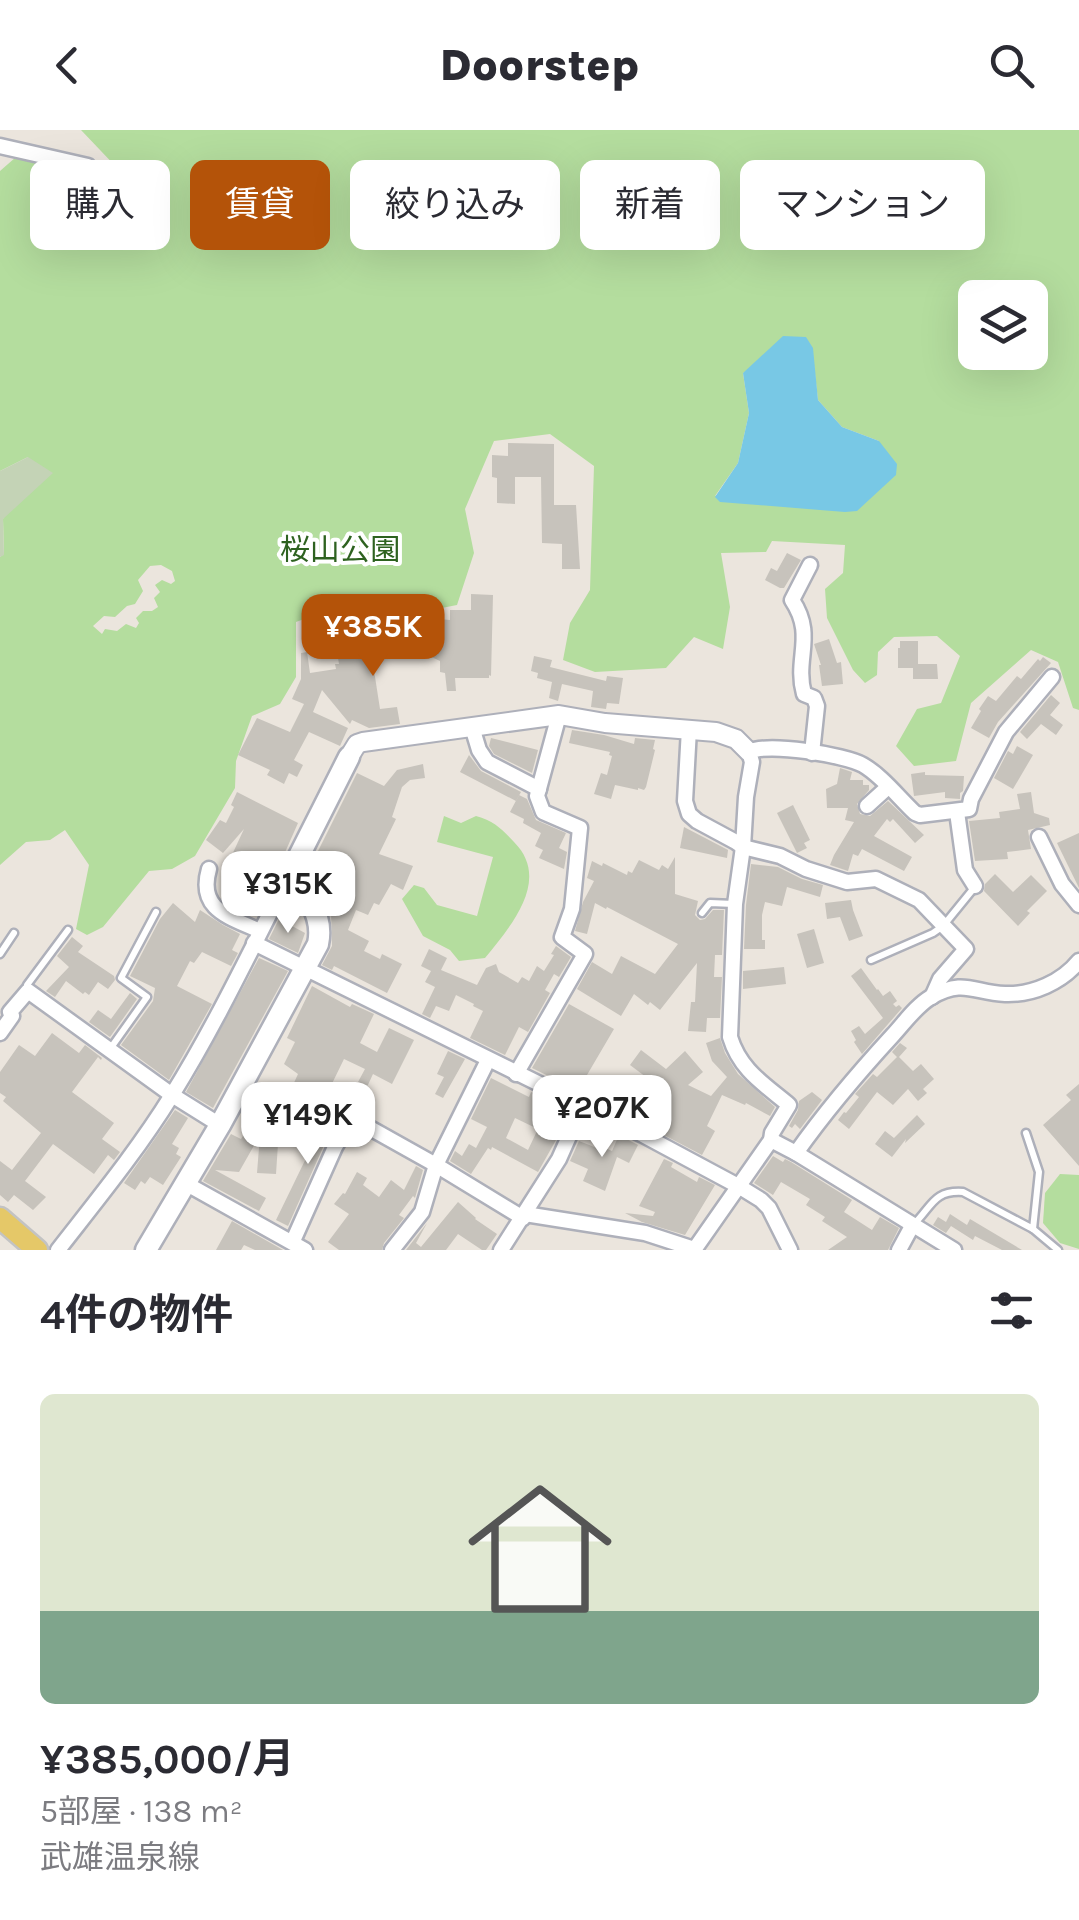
<!DOCTYPE html>
<html lang="ja">
<meta charset="utf-8">
<style>
:root{--surface:#fff;--page:#f7f7f7;--text:#2b2b33;--muted:#7c7c81;--accent:#b45309}
body{margin:0;font-family:Karla,"Noto Sans JP",sans-serif;background:var(--page);color:var(--text);height:100vh;display:flex;flex-direction:column;font-size:38px;white-space:nowrap}
*{box-sizing:border-box;margin:0}
p{font-size:32px;color:var(--muted)}
.icon{flex:none;width:55px;height:55px;fill:none;stroke:currentColor;stroke-width:2;stroke-linecap:round;stroke-linejoin:round}
.map{position:relative;height:1120px;overflow:hidden}
.side{display:flex;flex-direction:column;background:var(--surface);flex:1}
.side>*{flex:none}
.banner{position:absolute;left:30px;top:30px;width:1020px;height:90px;display:flex;gap:20px}
.tools{position:absolute;left:958px;top:150px;display:grid;gap:20px}
.tools a{display:grid;place-items:center;width:90px;height:90px;border-radius:15px;background:var(--surface);box-shadow:0 10px 40px #0002;font-size:50px}
.price{position:absolute;translate:-50% -85px;padding:0 22px;border-radius:20px;background:#fff;color:#222;font-size:32px;line-height:65px;filter:drop-shadow(0 2px 5px #0008)}
.price::after{content:'';position:absolute;left:50%;top:60px;width:30px;height:22px;margin-left:-15px;background:inherit;clip-path:polygon(0 0,100% 0,50% 100%)}
.price.current{background:var(--accent);color:#fff}
ul{padding:0;list-style:none}
li{display:grid;align-content:center;gap:20px;height:530px;padding:0 40px}
li span{display:grid;place-items:center;height:310px;border-radius:15px;color:#555}
li>.icon{margin-inline-start:auto}
span .icon{width:180px;height:180px;fill:#fffc;stroke-width:1}
li b{font-size:42px}
h2{display:flex;justify-content:space-between;align-items:center;height:120px;padding:0 40px;font-size:42px}
.chip{padding:0 35px;border-radius:15px;background:var(--surface);box-shadow:0 10px 40px #0002;font-size:35px;line-height:90px}
.chip.current{background:var(--accent);color:#fff}
header{display:flex;justify-content:space-between;align-items:center;height:130px;padding:0 40px;background:var(--surface);font-size:45px;font-weight:800}
.map>svg:first-child{display:block}
.green{fill:#b4dd9e;fill-rule:evenodd}
.cemetery{fill:#c4d3b6}
.water{fill:#78c8e5}
.building{fill:#c7c3bc}
.lines{fill:none;stroke-linecap:round;stroke-linejoin:round}
.service-casing{stroke:#aeb0ba;stroke-width:11}
.minor-casing{stroke:#aeb0ba;stroke-width:19}
.tertiary-casing{stroke:#aeb0ba;stroke-width:22}
.secondary-casing{stroke:#aeb0ba;stroke-width:25}
.primary-casing{stroke:#c3c3c3;stroke-width:25}
.service{stroke:#fff;stroke-width:6}
.minor{stroke:#fff;stroke-width:14}
.tertiary{stroke:#fff;stroke-width:18}
.secondary{stroke:#fff;stroke-width:20}
.primary{stroke:#e5c868;stroke-width:20}
.labels{text-anchor:middle;stroke-width:8;stroke-linejoin:round;paint-order:stroke}
.park-label{font-size:30px;fill:#2e6220;stroke:#fff}
</style>
<header><svg class="icon" aria-label="back" viewBox="0 0 24 24"><path d="M15 5l-7 7 7 7"/></svg>Doorstep<svg class="icon" aria-label="search" viewBox="0 0 24 24"><circle cx="10" cy="10" r="6"/><path d="M15 15l6 6"/></svg></header>
<div class="map">
<svg width="1079" height="1120" viewBox="0 0 1079 1120">
<rect width="100%" height="100%" fill="#ebe5dd"/>
<g class="green">
<path d="M81 0H1079V580L1073 578 1058 532 1031 520 971 573 956 631 914 636 896 616 917 579 941 573 960 526 937 506 894 507 878 522 877 545 865 553 853 540 827 488 825 459 843 443 845 415 772 411 766 422 721 423 730 477 723 519 694 507 666 538 595 542 563 530 570 493 590 460 594 336 550 304 494 311 465 379 474 423 457 475 421 482 391 471 346 479 325 498 304 489 296 492V547L280 574 252 586 236 631 235 658 195 726 172 739 149 741 103 797 87 805 76 799 89 735 65 700 50 710 26 712 0 735V427L4 424 3 389 28 327 0 341V41L24 20 57 29 119 84 141 83 139 61ZM975 168H1030V222H975ZM812 218 818 270 842 297 879 311 715 366 738 333 749 283 743 243ZM161 435 172 441 175 451 171 454 162 450 155 455 160 462 154 468 158 477 152 481H143L136 488 139 493 136 498 126 494 117 501 105 499 102 504 93 496 104 486 115 487 127 476 135 474 143 461 138 450 150 436Z"/>
<path d="M444 686 461 693 476 686C494 691 502 699 514 712 552 750 510 797 485 828L459 831 450 820 423 806 402 769 414 755 424 758 437 775 477 786 493 727 437 712Z"/>
<polygon points="1060,1044 1079,1045 1079,1119 1060,1113 1043,1093 1045,1063"/>
</g>
<polygon class="cemetery" points="28,327 53,343 3,389 4,425 0,427 0,341"/>
<polygon class="water" points="783,206 806,207 813,218 818,270 842,297 879,311 897,334 896,345 857,381 845,382 720,372 715,367 738,333 749,283 743,243"/>
<g class="building">
<polygon points="508,313 554,314 554,375 576,375 580,439 562,439 562,414 542,413 541,347 515,347 515,374 497,373 497,348 492,347 492,325 508,326"/>
<polygon points="787,423 801,430 784,458 780,458 765,450 771,438 777,441"/>
<polygon points="471,464 493,465 491,546 489,545 489,548 455,548 456,561 447,561 445,543 440,542 440,531 425,524 424,526 409,520 408,521 381,506 378,513 369,508 380,579 397,577 400,594 369,598 352,590 350,594 322,560 313,582 348,598 340,616 309,602 294,630 303,635 297,647 289,643 284,654 267,645 270,640 238,625 257,588 290,602 304,574 292,569 301,549 301,523 307,522 310,543 336,539 335,534 339,534 336,516 368,511 342,499 346,490 353,494 363,479 386,487 390,479 401,485 405,483 411,486 414,494 422,491 438,499 438,489 450,490 450,480 471,480"/>
<polygon points="829,509 837,533 841,532 843,554 822,556 819,535 821,535 814,514"/>
<polygon points="900,511 918,511 918,534 937,534 938,549 913,549 913,538 898,538 898,518 900,518"/>
<polygon points="534,526 552,530 550,537 606,551 607,546 623,548 619,574 607,573 606,579 591,577 593,561 562,554 558,571 549,568 552,552 537,548 538,543 531,541"/>
<polygon points="1043,527 1051,533 998,592 989,608 971,598 981,581 979,579 988,566 996,571 1017,546 1021,549 1038,529 1040,531"/>
<polygon points="1051,565 1060,573 1050,585 1063,595 1056,605 1041,594 1027,609 1020,602"/>
<polygon points="572,600 604,605 634,614 635,608 655,610 653,619 655,620 646,657 644,660 638,658 638,660 615,655 611,669 594,664 601,643 607,645 612,626 609,625 610,622 569,613"/>
<polygon points="491,608 538,620 532,643 494,624 489,616"/>
<polygon points="1017,616 1033,625 1013,659 994,648 1008,621 1013,624"/>
<polygon points="469,625 481,641 521,662 516,671 460,642"/>
<polygon points="423,634 425,648 410,650 402,657 392,687 396,689 379,724 413,736 403,760 391,754 379,775 374,773 368,785 356,780 348,800 369,811 364,821 380,829 382,824 402,834 387,863 334,836 332,840 322,835 332,816 331,782 336,771 333,770 336,764 319,756 316,750 320,742 310,737 357,643 384,656 397,640"/>
<polygon points="840,638 852,642 850,650 863,650 863,655 869,655 869,660 857,674 860,684 870,686 888,671 924,705 915,713 893,689 890,692 887,689 874,706 912,727 904,741 862,719 858,726 853,724 848,741 830,735 834,725 854,692 845,690 848,678 827,678 826,659 837,654"/>
<polygon points="925,642 925,645 964,646 963,661 960,663 960,669 945,668 945,662 914,666 911,644"/>
<polygon points="237,662 298,693 279,736 281,737 268,764 224,742 244,699 223,723 206,710 220,690 226,693 234,677 231,675"/>
<polygon points="1031,662 1034,683 1049,688 1050,695 1028,700 1031,719 1007,722 1008,729 975,731 969,691 1000,688 999,682 1020,679 1017,664"/>
<polygon points="519,665 527,669 536,690 566,703 559,718 567,722 564,739 539,728 543,720 535,716 541,703 523,693 524,689 510,682"/>
<polygon points="793,675 810,710 804,713 807,718 797,723 777,683"/>
<polygon points="684,697 728,720 727,728 680,718"/>
<polygon points="1079,703 1079,758 1057,713"/>
<polygon points="675,727 675,764 698,771 695,785 700,790 705,789 713,780 724,780 722,825 715,825 714,847 722,847 720,888 707,888 706,902 688,901 691,872 695,872 697,833 660,880 650,872 648,875 634,864 621,886 577,859 592,832 612,844 621,826 655,844 678,814 607,777 606,779 595,773 587,804 575,801 583,772 594,751 587,748 592,731 602,736 603,733 627,745 628,741 632,743 639,730 659,740 662,735 668,739"/>
<polygon points="751,734 778,737 802,749 823,755 820,767 787,757 782,776 765,772 762,785 762,810 765,810 765,819 744,819 746,775"/>
<polygon points="995,744 1013,762 1031,745 1047,761 1027,781 1030,783 1018,796 984,761 985,754"/>
<polygon points="851,770 853,780 863,806 849,811 840,787 827,789 825,773"/>
<polygon points="173,773 195,792 200,780 223,795 240,804 232,820 238,823 231,836 202,822 194,833 190,831 177,856 212,874 169,950 121,915 153,871 155,858 130,846 160,789"/>
<polygon points="279,789 305,803 298,823 269,809"/>
<polygon points="814,799 824,833 807,838 797,804"/>
<polygon points="72,807 83,816 78,822 114,846 115,850 108,859 98,852 89,865 85,862 83,864 66,851 55,867 46,861 69,837 57,826"/>
<polygon points="556,816 571,827 559,847 554,844 545,860 550,863 528,902 519,897 505,925 470,908 483,881 473,876 474,874 456,865 449,881 436,876 430,888 422,884 435,857 425,852 431,841 421,836 429,819 447,828 441,840 477,855 486,838 496,834 499,842 518,853 522,847 529,851 537,836 544,841 554,825 551,824"/>
<polygon points="259,828 288,841 213,978 186,962"/>
<polygon points="784,837 786,854 743,859 743,841"/>
<polygon points="861,838 877,860 878,859 883,866 890,861 897,871 893,874 896,877 899,875 902,878 862,924 854,912 856,910 851,901 859,896 865,904 883,888 851,846"/>
<polygon points="312,856 350,877 352,874 374,884 360,913 377,922 389,898 414,910 392,954 373,944 367,957 358,952 365,939 344,929 324,970 310,963 289,1004 279,999 276,1044 257,1043 260,1005 239,1042 215,1040 266,1068 259,1081 203,1051 231,1004 241,1009 261,978 249,970 257,956 289,980 299,958 293,955 298,944 284,934 295,912 287,908"/>
<polygon points="130,863 137,869 110,907 89,892 98,880 111,889"/>
<polygon points="569,874 614,899 587,945 589,946 581,962 532,938"/>
<polygon points="52,903 79,923 85,915 102,928 101,930 98,927 72,962 114,993 102,1009 120,1022 114,1030 108,1025 94,1044 53,1014 25,1051 46,1067 33,1080 14,1065 8,1072 0,1065 0,1031 12,1040 41,1003 3,971 6,967 0,963 0,942 19,915 35,926"/>
<polygon points="720,908 725,923 738,944 775,977 770,986 746,973 745,975 722,965 707,996 715,1001 702,1025 624,984 634,963 646,969 654,953 630,935 641,920 666,939 685,921 703,942 688,955 711,966 727,947 712,931 706,913"/>
<polygon points="900,913 907,918 899,927 913,941 921,934 934,949 923,959 927,963 918,971 908,959 893,975 877,962 849,999 838,990 844,982 846,983 859,967 855,964 873,944 877,947 897,927 892,922"/>
<polygon points="448,921 465,929 443,968 435,964 444,947 437,944"/>
<polygon points="491,948 529,967 531,962 543,967 539,976 553,983 544,1002 515,988 506,1008 528,1020 537,1001 556,1010 538,1042 492,1017 491,1020 488,1018 471,1044 450,1031 455,1021 462,1026 469,1014 476,1018 487,997 471,989"/>
<polygon points="1079,954 1079,1036 1043,995 1071,970 1066,965"/>
<polygon points="812,962 822,970 800,999 795,994 792,998 789,996 798,980 799,971"/>
<polygon points="175,980 188,988 172,1014 179,1018 176,1024 181,1027 163,1055 150,1047 145,1054 141,1051 135,1060 124,1053"/>
<polygon points="327,981 340,988 325,1013 288,1096 276,1090 312,1016 309,1014"/>
<polygon points="917,985 925,994 905,1013 906,1009 892,1027 875,1014 885,1001 894,1008"/>
<polygon points="619,1005 638,1015 629,1033 617,1027 605,1061 583,1051 588,1039 570,1031 579,1011 602,1020 603,1017 612,1021"/>
<polygon points="773,1026 783,1032 785,1029 791,1032 852,1070 844,1082 872,1100 880,1087 899,1098 888,1120 828,1120 847,1107 822,1091 825,1087 806,1075 810,1069 781,1052 773,1065 754,1053"/>
<polygon points="664,1029 673,1033 671,1037 697,1052 699,1047 715,1055 685,1105 642,1092 625,1083 653,1086 655,1082 639,1076"/>
<polygon points="416,1036 423,1040 415,1068 413,1066 399,1085 404,1088 384,1113 382,1120 339,1120 328,1112 349,1084 334,1074 343,1063 345,1064 357,1042 367,1048 363,1055 379,1067 391,1050 404,1060"/>
<polygon points="458,1072 476,1088 475,1089 497,1104 486,1120 482,1120 458,1104 446,1120 406,1120 427,1093 416,1113 421,1117"/>
<polygon points="950,1084 967,1095 970,1089 1022,1120 1002,1120 975,1106 973,1110 951,1096 946,1103 933,1095 938,1087 946,1092"/>
<polygon points="232,1091 283,1120 255,1120 244,1115 241,1120 216,1120"/>
</g>
<g class="lines">
<defs>
<g id="service">
<polyline points="702,783 710,773 734,774"/>
<polyline points="0,824 14,803"/>
<polyline points="871,830 933,803 943,796 974,758"/>
<polyline points="28,861 27,855 68,800"/>
<polyline points="110,919 147,867 121,848 156,782"/>
<path d="M913 1095C932 1077 933 1060 963 1062L1033 1099 1039 1042 1026 1003"/>
<polyline points="1033,1099 1058,1120"/>
</g>
<g id="minor">
<polyline points="0,16 88,36 101,54"/>
<path d="M810 435 792 470C816 506 794 528 804 564L814 568 817 576 812 623"/>
<polyline points="472,597 479,620 487,632 539,659"/>
<polyline points="689,599 685,671 689,684 697,691 736,712 743,717 780,726 806,739 847,752 876,749 919,770 966,819 940,849 932,867"/>
<polyline points="867,676 888,657"/>
<polyline points="957,682 965,740 975,756"/>
<polyline points="1039,707 1062,754 1079,775"/>
<path d="M209 739C197 780 230 787 260 801"/>
<polyline points="254,813 643,1005 740,1057 761,1070 769,1078 790,1120"/>
<polyline points="0,903 12,886 10,882 28,861 172,965 220,995"/>
<polyline points="516,944 585,824 562,807 572,779 580,698 543,682 537,666 559,585"/>
<polyline points="771,1010 796,1023 954,1120"/>
<path d="M796 1023C825 982 859 942 893 905 905 892 916 876 931 867 964 848 974 863 1005 864 1033 865 1062 852 1079 831"/>
<polyline points="185,1053 305,1120"/>
<polyline points="525,1084 645,1103 694,1119"/>
<polyline points="293,1111 335,1017 352,988 436,1035 523,1088"/>
<path d="M58 1120C97 1070 138 1020 172 965 218 891 255 811 295 734"/>
<polyline points="392,1120 422,1082 436,1035 488,930"/>
<polyline points="501,1120 559,1029 582,977"/>
<path d="M694 1120 771 1010 772 1003 789 975C764 954 740 940 730 907L735 774 743 717 746 667 752 632 749 622C767 612 845 625 863 635 882 646 899 668 915 683L920 685 969 679 971 669 1006 602 1052 547"/>
<polyline points="899,1120 912,1096"/>
</g>
<polyline id="tertiary" points="349,627 357,614 363,612 559,585 605,593 716,602 736,609 749,622"/>
<path id="secondary" d="M146 1120 220 995 318 814C325 782 301 764 295 734L349 627"/>
<polyline id="primary" points="0,1088 37,1120"/>
</defs>
<use href="#service" class="service-casing"/>
<use href="#minor" class="minor-casing"/>
<use href="#tertiary" class="tertiary-casing"/>
<use href="#secondary" class="secondary-casing"/>
<use href="#primary" class="primary-casing"/>
<use href="#service" class="service"/>
<use href="#minor" class="minor"/>
<use href="#tertiary" class="tertiary"/>
<use href="#secondary" class="secondary"/>
<use href="#primary" class="primary"/>
</g>
<g class="labels">
<g class="park-label">
<text x="340" y="430">桜山公園</text>
</g>
</g>
</svg>
<div class="tools">
<a><svg class="icon" aria-label="layers" viewBox="0 0 24 24"><path d="M12 4l9 5-9 5-9-5zM3 14l9 5 9-5"/></svg></a>
</div>
<b class="price current" style="left:373px;top:549px">¥385K</b>
<b class="price" style="left:288px;top:806px">¥315K</b>
<b class="price" style="left:602px;top:1030px">¥207K</b>
<b class="price" style="left:308px;top:1037px">¥149K</b>
<div class="banner">
<a class="chip">購入</a>
<a class="chip current">賃貸</a>
<a class="chip">絞り込み</a>
<a class="chip">新着</a>
<a class="chip">マンション</a>
</div>
</div>
<section class="side">
<h2>4件の物件<svg class="icon" aria-label="filters" viewBox="0 0 24 24"><path d="M4 7h16M4 17h16"/><circle cx="9" cy="7" r="2"/><circle cx="15" cy="17" r="2"/></svg></h2>
<ul>
<li><span style="background:linear-gradient(#dfe7d0 70%,#7fa58c 0)"><svg class="icon" aria-label="home" viewBox="0 0 24 24"><path d="M3 11l9-7 9 7M6 9v11h12V9"/></svg></span><div><b>¥385,000/月</b><p>5部屋 · 138 m²</p><p>武雄温泉線</p></div></li>
</ul>
</section>
